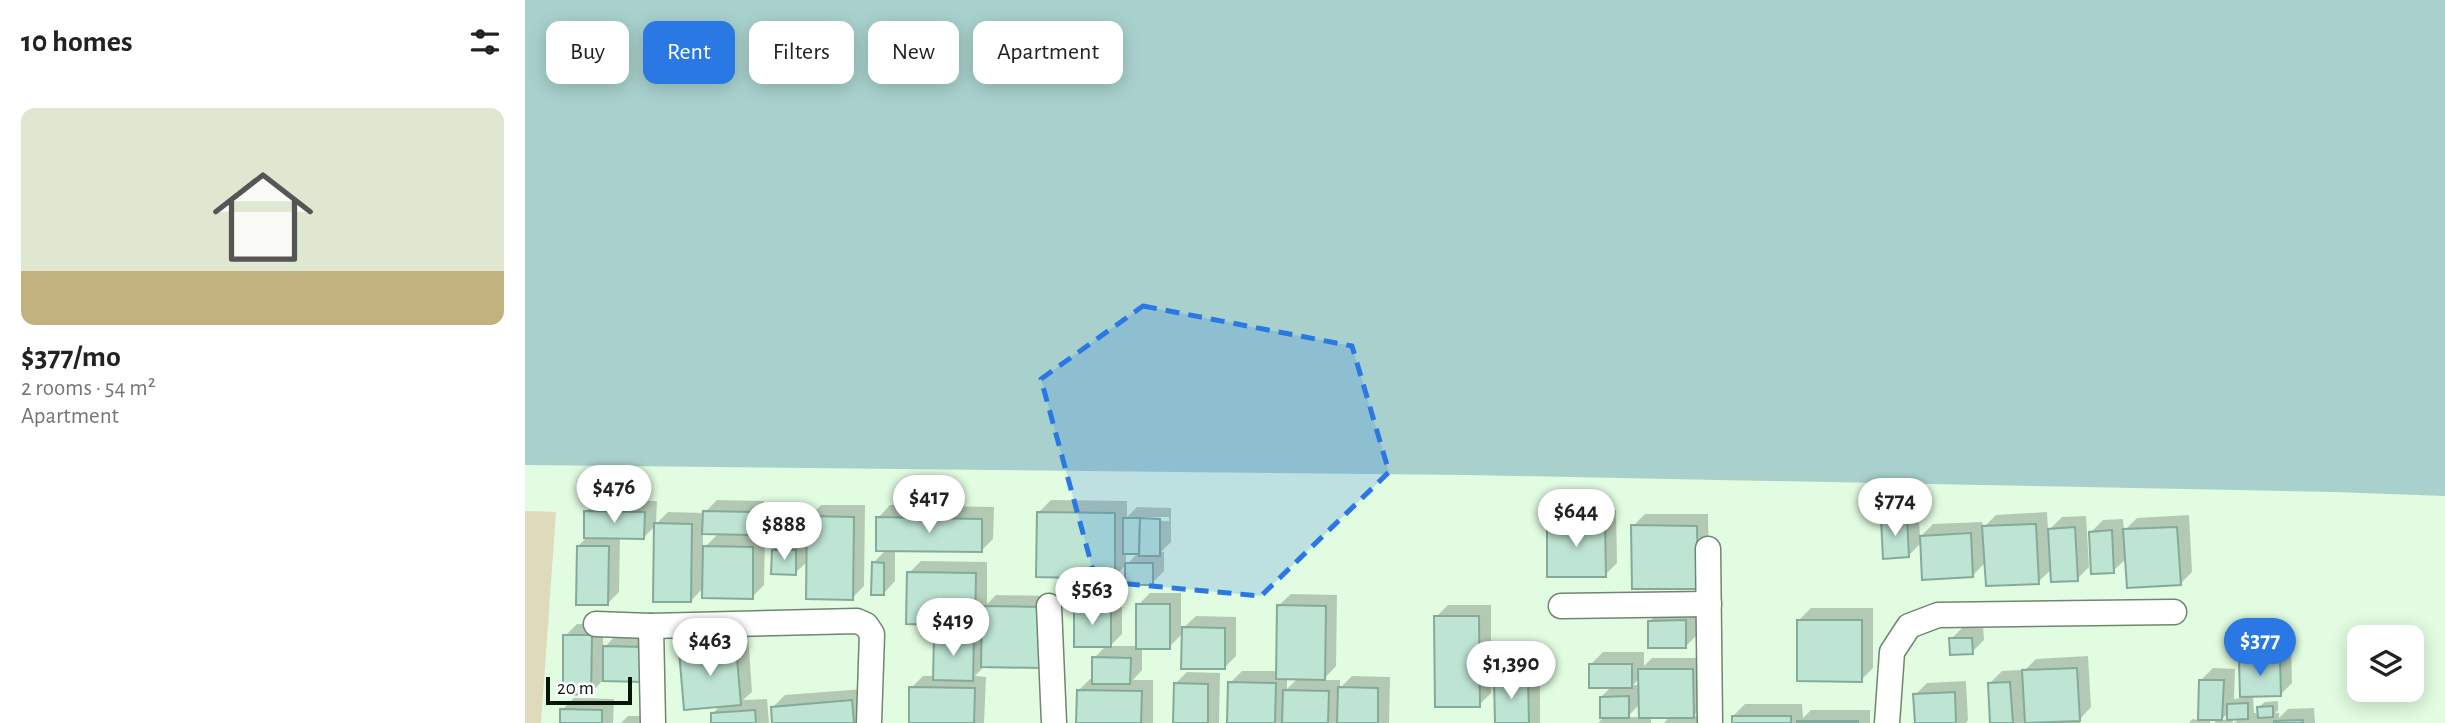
<!DOCTYPE html>
<meta charset="utf-8">
<style>
:root{--surface:#fff;--page:#f2f2f2;--text:#222;--muted:#767676;--accent:#2a78e3}
body{margin:0;font-family:"Alegreya Sans",sans-serif;background:var(--page);color:var(--text);height:100vh;display:flex;flex-direction:column;font-size:26px;white-space:nowrap}
*{box-sizing:border-box;margin:0}
p{font-size:23px;color:var(--muted)}
.icon{flex:none;width:38px;height:38px;fill:none;stroke:currentColor;stroke-width:2;stroke-linecap:round;stroke-linejoin:round}
.map{position:relative;flex:1;overflow:hidden}
.panel{display:flex;flex-direction:column;background:var(--surface);width:525px}
.panel>*{flex:none}
.hud{position:absolute;left:21px;top:21px;width:665px;height:63px;display:flex;gap:14px}
.controls{position:absolute;left:1822px;top:625px;display:grid;gap:14px}
.controls a{display:grid;place-items:center;width:77px;height:77px;border-radius:14px;background:var(--surface);box-shadow:0 4px 18px #0003;font-size:35px}
.scale{position:absolute;left:21px;bottom:18px;width:86px;box-sizing:border-box;padding-left:7px;border:4px solid #0a140a;border-top:0;font-size:19px;line-height:24px;white-space:nowrap;color:#0a140a;-webkit-text-stroke:5px #fff;paint-order:stroke}
.price{position:absolute;translate:-50% -60px;padding:0 16px;border-radius:24px;background:#fff;color:#222;font-size:23px;line-height:46px;filter:drop-shadow(0 2px 4px #0008)}
.price::after{content:'';position:absolute;left:50%;top:42px;width:21px;height:16px;margin-left:-10px;background:inherit;clip-path:polygon(0 0,100% 0,50% 100%)}
.price.active{background:var(--accent);color:#fff}
ul{padding:0;list-style:none}
li{display:grid;align-content:center;gap:14px;height:371px;padding:0 21px}
li span{display:grid;place-items:center;height:217px;border-radius:14px;color:#555}
li>.icon{margin-inline-start:auto}
span .icon{width:126px;height:126px;fill:#fffc;stroke-width:1}
li b{font-size:30px}
h2{display:flex;justify-content:space-between;align-items:center;height:84px;padding:0 21px;font-size:30px}
.tag{padding:0 24px;border-radius:14px;background:var(--surface);box-shadow:0 4px 18px #0003;font-size:24px;line-height:63px}
.tag.active{background:var(--accent);color:#fff}
main{display:flex;flex:1;min-height:0}
.map>svg:first-child{display:block}
.green{fill:#dfdabc}
.water{fill:#a8d1cd}
.shadow{fill:#0003;fill-rule:evenodd}
.building{fill:#bee5d4;stroke:#84aa9a;stroke-width:2}
.lines{fill:none;stroke-linecap:round;stroke-linejoin:round}
.minor-casing{stroke:#6e876e;stroke-width:27}
.minor{stroke:#fff;stroke-width:24}
.marked{fill:#2a78e3;fill-opacity:0.2;stroke:#2a78e3;stroke-width:5;stroke-dasharray:14 9;stroke-linejoin:round}
</style>
<main>
<section class="panel">
<h2>10 homes<svg class="icon" aria-label="filters" viewBox="0 0 24 24"><path d="M4 7h16M4 17h16"/><circle cx="9" cy="7" r="2"/><circle cx="15" cy="17" r="2"/></svg></h2>
<ul>
<li><span style="background:linear-gradient(#dfe7d0 75%,#c2b280 0)"><svg class="icon" aria-label="home" viewBox="0 0 24 24"><path d="M3 11l9-7 9 7M6 9v11h12V9"/></svg></span><div><b>$377/mo</b><p>2 rooms · 54 m²</p><p>Apartment</p></div></li>
</ul>
</section>
<div class="map">
<svg width="1920" height="723" viewBox="0 0 1920 723">
<rect width="100%" height="100%" fill="#e1fce0"/>
<polygon class="green" points="0,511 31,512 16,723 0,723"/>
<polygon class="water" points="0,0 1920,0 1920,496 1810,492 942,475 0,465"/>
<g class="shadow">
<path d="M73 500 132 501 131 524 143 512 179 513 192 500 239 501V522L225 535H240L239 585 227 597 179 587 166 601 131 525 119 537H95L94 592 82 604 53 546 63 536 61 512ZM178 533H194L178 549Z"/>
<path d="M526 500 602 501V517L612 507 646 508V542L636 552H639V571L627 583 602 564 589 577 514 512ZM609 517H644V521L609 520ZM601 552 613 553 601 565Z"/>
<polygon points="296,505 340,505 339,586 327,598 284,560 270,573 248,550 260,538 284,539 284,517"/>
<polygon points="365,505 469,507 468,539 456,551 370,550 370,581 358,594 348,563 362,549 353,518"/>
<polygon points="1393,507 1395,537 1408,524 1457,522 1458,528 1471,515 1522,512 1523,531 1537,517 1561,516 1564,567 1552,579 1527,569 1513,582 1461,562 1448,575 1397,542 1384,555 1357,520 1369,508"/>
<polygon points="1035,510 1091,510 1092,563 1080,575 1023,522"/>
<polygon points="1120,514 1183,514 1184,575 1108,526"/>
<polygon points="1664,515 1667,572 1655,584 1602,558 1588,571 1566,532 1578,520 1598,519 1599,531 1612,518"/>
<path d="M396 561 462 562V604L471 595 527 596 450 676 461 677 459 723H386V688L398 676H410L411 635 422 623 384 573ZM459 615V623H450Z"/>
<polygon points="625,593 656,593 656,630 671,616 711,617 711,656 699,668 658,633 644,647 617,647 617,670 608,680 628,680 628,723 553,723 553,691 565,679 568,679 569,658 581,646 551,607 563,595 597,595 597,634 585,646 612,646 613,605"/>
<path d="M766 594 812 595 811 666 798 680H815V688L827 676 865 677 864 723H704L705 683 717 671H753V606ZM762 678H773L762 689Z"/>
<polygon points="923,605 966,605 966,693 954,705 911,617"/>
<polygon points="1286,608 1348,608 1348,668 1336,680 1274,620"/>
<polygon points="1137,609 1173,609 1172,635 1160,647 1125,621"/>
<polygon points="52,624 78,624 78,649 92,634 131,635 118,681 78,680 66,693 40,636"/>
<polygon points="1458,626 1459,640 1447,652 1426,639 1438,627"/>
<path d="M1725 627H1760V644L1756 648H1766L1767 683 1755 695H1728L1729 713H1735L1734 707 1740 702 1753 701V710L1750 713H1754V718L1763 709 1789 708 1790 723H1709L1715 718H1707L1708 723H1689L1693 719H1685V723H1664L1667 719 1675 720 1676 680 1688 668 1710 669 1709 699 1717 698 1716 661 1726 650 1720 635 1711 644 1702 634 1708 628H1716L1717 636ZM1704 712V719L1696 720Z"/>
<polygon points="223,635 227,692 218,700 242,699 244,723 188,723 187,714 196,705 156,651 168,639"/>
<path d="M1078 652H1119V666L1127 658H1180V704L1169 716H1172V723H1139L1145 716H1126V723H1073L1080 716 1076 697 1087 686 1066 664ZM1115 678V685H1108ZM1115 704V717H1102Z"/>
<polygon points="1563,656 1566,707 1555,719 1555,723 1467,723 1465,683 1477,671 1497,670 1497,673 1511,659"/>
<polygon points="983,667 1015,667 1015,723 971,723 971,679"/>
<polygon points="662,672 695,673 694,723 650,723 650,684"/>
<polygon points="1441,681 1443,720 1441,723 1391,723 1390,695 1402,683"/>
<polygon points="339,689 342,723 249,723 248,707 260,695"/>
<polygon points="49,698 89,699 88,723 37,723 37,710"/>
<polygon points="1220,704 1277,704 1278,718 1286,710 1345,710 1345,723 1208,723 1208,716"/>
<polygon points="103,716 120,716 120,723 96,723"/>
</g>
<g class="building">
<polygon points="59,511 120,512 119,539 59,538"/>
<polygon points="178,511 228,512 228,535 177,534"/>
<polygon points="512,512 590,513 590,579 511,577"/>
<polygon points="282,516 329,517 328,600 281,599"/>
<polygon points="351,517 457,519 457,552 351,551"/>
<polygon points="598,518 615,518 614,554 598,554"/>
<polygon points="615,518 635,519 635,556 614,556"/>
<polygon points="1382,518 1384,557 1358,559 1356,519"/>
<polygon points="1022,521 1080,521 1081,577 1022,577"/>
<polygon points="129,523 167,524 166,602 128,602"/>
<polygon points="1511,524 1514,584 1461,586 1457,526"/>
<polygon points="1106,525 1172,526 1173,589 1107,589"/>
<polygon points="1550,527 1553,581 1526,582 1523,529"/>
<polygon points="1652,527 1656,585 1602,588 1598,529"/>
<polygon points="1587,530 1589,573 1566,574 1564,532"/>
<polygon points="1446,533 1448,577 1397,580 1395,536"/>
<polygon points="52,546 84,546 83,605 51,605"/>
<polygon points="178,546 228,547 228,599 177,598"/>
<polygon points="247,550 271,550 271,575 246,574"/>
<polygon points="347,562 359,563 359,595 346,595"/>
<rect x="600" y="563" width="28" height="22"/>
<polygon points="382,572 451,573 450,626 381,624"/>
<rect x="611" y="604" width="34" height="45"/>
<polygon points="752,605 801,606 800,680 751,679"/>
<polygon points="457,606 516,607 515,668 456,667"/>
<polygon points="549,606 586,607 586,647 549,647"/>
<polygon points="909,616 954,616 955,707 910,707"/>
<polygon points="1161,620 1161,648 1123,648 1123,621"/>
<polygon points="1272,620 1337,620 1337,682 1272,681"/>
<polygon points="657,627 700,628 700,669 656,669"/>
<polygon points="1755,632 1755,652 1718,652 1718,633"/>
<polygon points="1701,633 1711,633 1712,645 1701,645"/>
<polygon points="409,634 449,635 448,681 408,680"/>
<polygon points="38,635 67,635 66,695 38,694"/>
<polygon points="1424,638 1447,638 1448,654 1425,655"/>
<polygon points="78,646 119,647 119,682 78,681"/>
<polygon points="211,646 216,705 159,710 154,651"/>
<polygon points="567,657 606,658 605,684 567,684"/>
<polygon points="1714,660 1755,660 1756,696 1715,697"/>
<rect x="1064" y="664" width="43" height="24"/>
<polygon points="1552,668 1555,721 1500,723 1497,670"/>
<polygon points="1113,669 1168,669 1169,718 1114,718"/>
<polygon points="969,678 1003,678 1004,723 970,723"/>
<polygon points="1674,680 1699,680 1697,720 1673,720"/>
<polygon points="703,682 751,683 750,723 702,723"/>
<polygon points="1485,682 1488,723 1465,723 1463,683"/>
<polygon points="649,683 683,684 683,723 648,723"/>
<polygon points="384,687 450,688 449,723 384,723"/>
<polygon points="813,687 853,688 853,723 812,723"/>
<polygon points="552,690 617,691 616,723 551,723"/>
<polygon points="758,690 804,691 803,723 757,723"/>
<polygon points="1430,692 1431,723 1390,723 1388,694"/>
<polygon points="1104,696 1104,718 1075,718 1075,697"/>
<polygon points="327,700 329,723 247,723 246,707"/>
<polygon points="1723,703 1723,719 1702,720 1702,704"/>
<polygon points="1748,706 1748,717 1733,718 1732,707"/>
<polygon points="35,709 77,710 77,723 35,723"/>
<polygon points="230,710 231,723 186,723 186,713"/>
<rect x="1207" y="716" width="59" height="7"/>
<polygon points="1778,720 1778,723 1749,723 1749,721"/>
<rect x="1272" y="721" width="61" height="2"/>
</g>
<g class="lines">
<defs>
<g id="minor">
<polyline points="1183,549 1185,723"/>
<polyline points="524,606 529,723"/>
<polyline points="1036,606 1184,604"/>
<polyline points="71,624 126,626 332,621 341,625 347,634 344,723"/>
<polyline points="126,626 128,723"/>
<polyline points="1362,723 1367,652 1384,626 1413,615 1649,612"/>
</g>
</defs>
<use href="#minor" class="minor-casing"/>
<use href="#minor" class="minor"/>
</g>
<path class="marked" d="M618 306 827 346 864 472 736 596 571 581 516 379Z"/>
</svg>
<div class="controls">
<a><svg class="icon" aria-label="layers" viewBox="0 0 24 24"><path d="M12 4l9 5-9 5-9-5zM3 14l9 5 9-5"/></svg></a>
</div>
<div class="scale">20 m</div>
<b class="price" style="left:89px;top:525px">$476</b>
<b class="price" style="left:404px;top:535px">$417</b>
<b class="price" style="left:1370px;top:538px">$774</b>
<b class="price" style="left:1051px;top:549px">$644</b>
<b class="price" style="left:259px;top:562px">$888</b>
<b class="price" style="left:567px;top:627px">$563</b>
<b class="price" style="left:428px;top:658px">$419</b>
<b class="price" style="left:185px;top:678px">$463</b>
<b class="price active" style="left:1735px;top:678px">$377</b>
<b class="price" style="left:986px;top:701px">$1,390</b>
<div class="hud">
<a class="tag">Buy</a>
<a class="tag active">Rent</a>
<a class="tag">Filters</a>
<a class="tag">New</a>
<a class="tag">Apartment</a>
</div>
</div>
</main>
